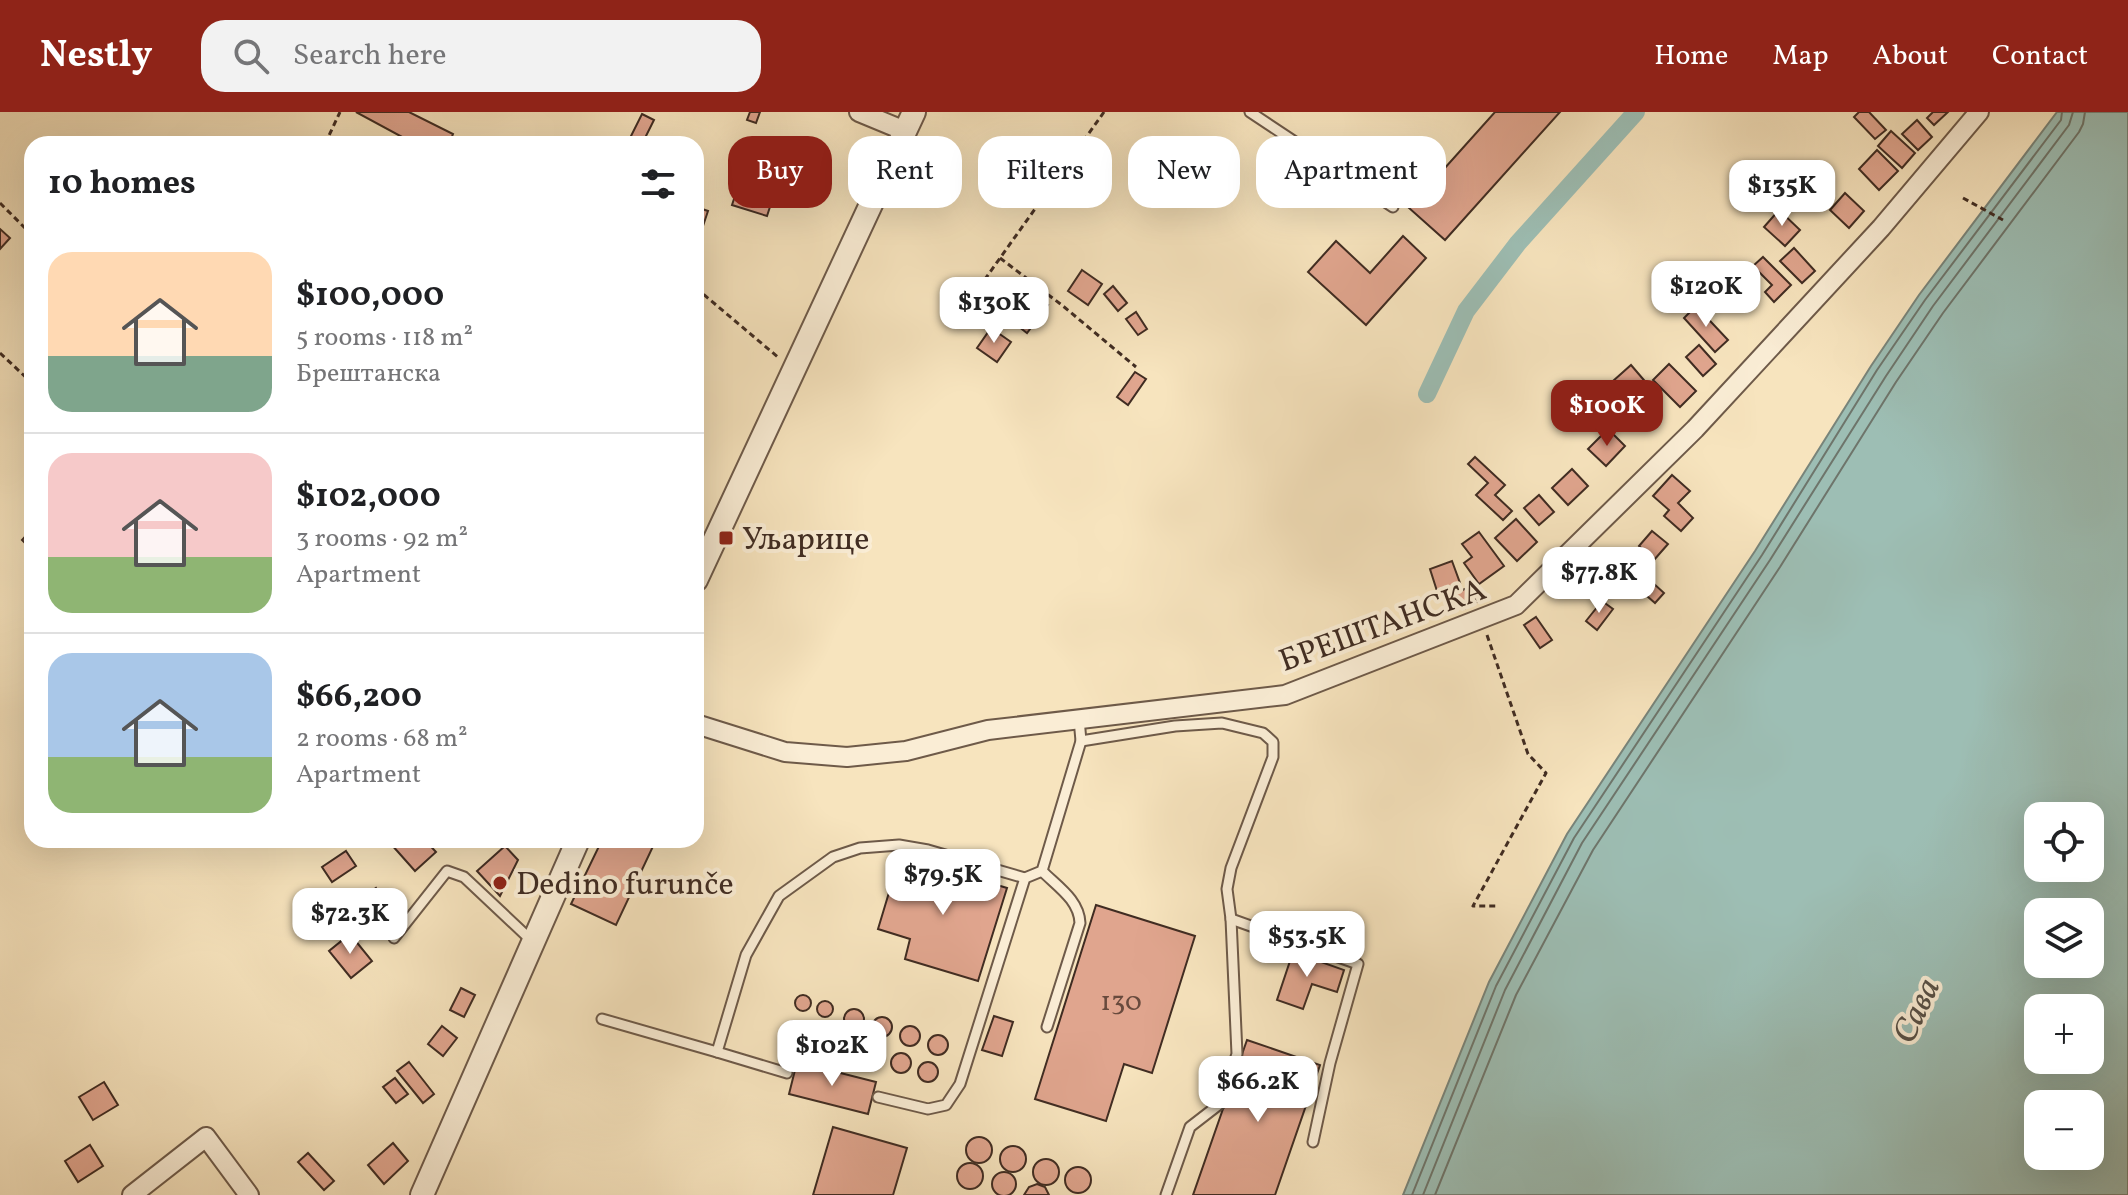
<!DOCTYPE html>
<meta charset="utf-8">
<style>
:root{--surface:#fff;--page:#f2f2f2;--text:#202124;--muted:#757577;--line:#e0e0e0;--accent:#8f2418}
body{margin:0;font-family:Vollkorn,serif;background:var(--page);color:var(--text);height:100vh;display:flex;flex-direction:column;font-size:30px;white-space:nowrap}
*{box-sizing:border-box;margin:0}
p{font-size:26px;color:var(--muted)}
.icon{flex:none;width:44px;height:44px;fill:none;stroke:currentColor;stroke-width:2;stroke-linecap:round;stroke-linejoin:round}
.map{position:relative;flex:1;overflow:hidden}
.side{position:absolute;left:24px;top:24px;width:680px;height:712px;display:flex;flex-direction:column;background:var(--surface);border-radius:24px;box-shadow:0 8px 32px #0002}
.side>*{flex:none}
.banner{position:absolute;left:728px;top:24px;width:760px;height:72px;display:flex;gap:16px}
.controls{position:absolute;left:2024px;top:690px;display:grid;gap:16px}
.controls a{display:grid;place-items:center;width:80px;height:80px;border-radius:16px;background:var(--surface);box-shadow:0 8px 32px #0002;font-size:40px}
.price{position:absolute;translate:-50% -68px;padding:0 18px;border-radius:16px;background:#fff;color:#222;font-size:26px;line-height:52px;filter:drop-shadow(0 2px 4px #0008)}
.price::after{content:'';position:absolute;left:50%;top:48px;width:24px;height:18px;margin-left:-12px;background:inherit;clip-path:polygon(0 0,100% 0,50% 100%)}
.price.active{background:var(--accent);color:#fff}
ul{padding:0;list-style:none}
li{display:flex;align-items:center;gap:24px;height:200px;padding:0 24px}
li+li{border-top:2px solid var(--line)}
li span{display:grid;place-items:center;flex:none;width:224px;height:160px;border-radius:24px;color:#555}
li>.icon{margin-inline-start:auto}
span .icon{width:96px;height:96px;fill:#fffc;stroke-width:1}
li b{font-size:34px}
h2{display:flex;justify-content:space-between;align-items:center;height:96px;padding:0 24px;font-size:34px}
.chip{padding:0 28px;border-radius:24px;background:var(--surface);box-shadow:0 8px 32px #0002;font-size:28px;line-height:72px}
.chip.active{background:var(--accent);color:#fff}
header{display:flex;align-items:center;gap:48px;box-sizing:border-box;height:112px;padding:0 40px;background:var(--accent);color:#fff}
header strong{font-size:38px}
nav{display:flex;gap:44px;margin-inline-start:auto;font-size:28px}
.search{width:560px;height:72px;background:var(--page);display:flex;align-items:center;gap:20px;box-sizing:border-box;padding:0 28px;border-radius:24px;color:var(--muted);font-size:30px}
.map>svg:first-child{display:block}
.water{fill:#9dbeb4;stroke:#78847a;stroke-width:2;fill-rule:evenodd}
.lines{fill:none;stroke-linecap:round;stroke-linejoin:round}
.shore{stroke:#6e756b;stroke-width:2}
.canal{stroke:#9dbeb4;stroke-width:18}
.building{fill:#e0a58e;stroke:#402c22;stroke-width:2}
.service-casing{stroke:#6e5a49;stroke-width:13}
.minor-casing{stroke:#6e5a49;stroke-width:22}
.tertiary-casing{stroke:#6e5a49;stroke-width:26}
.path{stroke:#402c22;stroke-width:3;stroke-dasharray:6 4;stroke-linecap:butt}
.service{stroke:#faedd5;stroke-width:9}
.minor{stroke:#faedd5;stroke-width:18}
.tertiary{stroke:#faedd5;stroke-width:22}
.poi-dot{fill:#8f2418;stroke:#faedd5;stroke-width:3}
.labels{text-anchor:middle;stroke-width:8;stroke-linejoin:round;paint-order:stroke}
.number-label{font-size:28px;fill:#684a3d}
.poi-label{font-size:32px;fill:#402c22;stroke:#faedd5;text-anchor:start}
.street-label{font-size:32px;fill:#402c22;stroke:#faedd5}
.water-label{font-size:34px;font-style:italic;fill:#575046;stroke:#faedd5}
</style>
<header>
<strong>Nestly</strong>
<div class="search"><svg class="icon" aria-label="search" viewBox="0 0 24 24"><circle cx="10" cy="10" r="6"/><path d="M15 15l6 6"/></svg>Search here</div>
<nav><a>Home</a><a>Map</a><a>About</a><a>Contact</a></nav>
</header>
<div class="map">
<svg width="2128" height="1083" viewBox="0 0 2128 1083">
<rect width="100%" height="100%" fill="#f7e4be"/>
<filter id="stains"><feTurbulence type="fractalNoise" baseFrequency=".0025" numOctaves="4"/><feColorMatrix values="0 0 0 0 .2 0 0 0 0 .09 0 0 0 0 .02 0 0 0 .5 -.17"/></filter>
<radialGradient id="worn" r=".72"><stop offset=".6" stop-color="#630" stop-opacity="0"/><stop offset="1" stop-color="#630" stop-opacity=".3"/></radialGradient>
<path class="water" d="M2057 0H2128V1083H1403L1489 870 1567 722 1755 439 1871 254 1919 183ZM2038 704H2090V756H2038ZM2038 800H2090V852H2038ZM2038 896H2090V948H2038ZM2038 992H2090V1044H2038Z"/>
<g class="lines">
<g class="shore">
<polyline points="1412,1083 1496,874 1574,726 1762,443 1877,258 1925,188 2061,8 2062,0"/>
<polyline points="1423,1083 1505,878 1582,731 1770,448 1886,264 1933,194 2069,13 2073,0"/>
<polyline points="1435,1083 1516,883 1593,738 1780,455 1896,270 1943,201 2079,20 2083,12 2085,0"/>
</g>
<polyline class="canal" points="1427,282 1466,199 1518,131 1636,0"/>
</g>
<g class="building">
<polygon points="356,0 409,0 453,22 449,32 415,32"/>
<polygon points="750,0 760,0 756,11 747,8"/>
<polygon points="1495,0 1560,0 1445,128 1409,96"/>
<polygon points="1859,0 1869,0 1886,18 1875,27 1854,5"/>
<polygon points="1933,0 1948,0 1934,13 1927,6"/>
<polygon points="642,2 654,8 642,32 627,32"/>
<polygon points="1917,8 1932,25 1918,38 1902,22"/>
<polygon points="1891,19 1915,41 1902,56 1878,34"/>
<polygon points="1877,38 1898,59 1879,78 1859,57"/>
<polygon points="746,50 781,61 767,104 732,93"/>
<polygon points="1845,81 1864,99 1849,116 1830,98"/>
<polygon points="696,95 708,99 702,117 696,115"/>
<polygon points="1779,98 1800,118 1785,134 1764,115"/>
<polygon points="0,117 10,126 0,137"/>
<polygon points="1403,124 1426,146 1366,213 1308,160 1336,129 1370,161"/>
<polygon points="1794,136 1815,159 1802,171 1780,149"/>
<polygon points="1763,145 1791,173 1774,190 1765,180 1772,173 1753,154"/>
<polygon points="1082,158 1102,172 1088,193 1068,179"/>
<polygon points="1113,174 1127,191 1118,199 1104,182"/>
<polygon points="1025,176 1048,193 1027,221 1005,204"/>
<polygon points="1696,194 1728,228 1715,240 1684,206"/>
<polygon points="1136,200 1147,217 1138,223 1126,207"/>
<polygon points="991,216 1011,230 997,250 977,236"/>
<polygon points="1699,233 1716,252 1703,264 1686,245"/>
<polygon points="1669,252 1696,279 1680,295 1653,268"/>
<polygon points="1631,253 1649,274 1613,305 1595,285"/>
<polygon points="1135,260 1146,267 1128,293 1117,285"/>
<polygon points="1608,317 1625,334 1606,354 1588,337"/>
<polygon points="1475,345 1505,373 1495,383 1512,399 1503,408 1476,383 1488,371 1468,352"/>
<polygon points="1572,357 1588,374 1568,393 1552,376"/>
<polygon points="1672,363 1690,379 1678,391 1693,406 1681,419 1664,404 1669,398 1653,384"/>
<polygon points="1539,383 1554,400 1539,413 1524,396"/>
<polygon points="1516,407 1537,430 1517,449 1495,426"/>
<polygon points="32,417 32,438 22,428"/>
<polygon points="1652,419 1668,432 1654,448 1639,434"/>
<polygon points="1479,420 1504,454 1479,472 1464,451 1472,445 1462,432"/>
<polygon points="1452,449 1460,471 1437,479 1430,457"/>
<polygon points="1641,460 1664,481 1655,491 1631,470"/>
<polygon points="1469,475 1477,490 1464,497 1456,481"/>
<polygon points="1602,489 1613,497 1597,518 1586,509"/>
<polygon points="1536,505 1552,528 1540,536 1524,513"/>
<polygon points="396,728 425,728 436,740 415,759 391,732"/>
<polygon points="602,728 656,728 616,813 571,792"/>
<polygon points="505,734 518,748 500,784 477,759"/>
<polygon points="346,739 356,754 332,770 322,755"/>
<polygon points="900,744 1007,776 978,869 905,847 910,827 878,817"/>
<polygon points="376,776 388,793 367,807 356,790"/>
<polygon points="1096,793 1195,824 1152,961 1124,952 1106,1009 1035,987"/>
<polygon points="350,822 372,849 351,866 329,839"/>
<polygon points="1293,840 1344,858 1337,880 1312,872 1303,897 1277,888"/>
<polygon points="461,876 475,883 464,905 450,898"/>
<circle cx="803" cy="891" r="8"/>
<circle cx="825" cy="897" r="8"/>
<circle cx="854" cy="907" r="10"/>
<polygon points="994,904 1013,910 1002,944 982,938"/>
<circle cx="882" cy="915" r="10"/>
<circle cx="794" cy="917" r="8"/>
<circle cx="910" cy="924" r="10"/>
<polygon points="442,914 457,926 443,944 428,932"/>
<circle cx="815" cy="924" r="8"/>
<circle cx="938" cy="933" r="10"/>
<circle cx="844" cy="934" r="10"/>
<polygon points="1247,928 1320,953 1275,1083 1193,1083"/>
<circle cx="872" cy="942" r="10"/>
<circle cx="901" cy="951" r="10"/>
<circle cx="928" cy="960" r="10"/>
<polygon points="409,950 434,982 423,991 397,959"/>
<polygon points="797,950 876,970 868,1002 789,982"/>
<polygon points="395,966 408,982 396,991 383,975"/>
<polygon points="104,970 118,993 93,1008 79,985"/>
<polygon points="833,1015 907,1036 893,1083 813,1083"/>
<circle cx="979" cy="1038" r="13"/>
<polygon points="393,1031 408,1049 384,1072 368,1053"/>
<polygon points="90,1033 103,1054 78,1070 65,1049"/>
<circle cx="1013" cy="1047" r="13"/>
<polygon points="308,1041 334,1069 324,1078 298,1050"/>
<circle cx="1046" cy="1060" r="13"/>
<circle cx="970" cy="1064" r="13"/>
<circle cx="1078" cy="1068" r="13"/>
<circle cx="1004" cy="1072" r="12"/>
<polygon points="1037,1072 1045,1075 1049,1083 1024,1083 1029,1075"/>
</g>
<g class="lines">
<defs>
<g id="service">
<polyline points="1250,0 1393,95"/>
<polyline points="1081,629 1175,614 1222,611 1263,621 1273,630 1273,645 1231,756 1227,777 1231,807 1237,942 1221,991 1190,1015 1166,1083"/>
<path d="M1042 759C1058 775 1079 788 1080 811L1047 915"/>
<polyline points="1231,807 1358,852 1330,951 1313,1030"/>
<polyline points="394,826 447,759 464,765 532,829"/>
<polyline points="602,907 717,940 746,843 779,784 833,745 860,736 899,733 928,738 1025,766"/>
<polyline points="717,940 787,961"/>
<polyline points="878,985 928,997 946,993 960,972 1025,766 1042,759 1081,629 1079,607"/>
</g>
<g id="minor">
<polyline points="859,0 905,19"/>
<polyline points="696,612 785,640 847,645 906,639 988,618 1285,583 1516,493 1695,317 1881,116 1979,0"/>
<polyline points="132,1083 206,1025 249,1083"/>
</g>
<g id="tertiary">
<polyline points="696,468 914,0"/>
<polyline points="422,1083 578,728"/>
</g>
</defs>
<use href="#service" class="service-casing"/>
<use href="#minor" class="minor-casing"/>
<use href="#tertiary" class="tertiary-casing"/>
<g class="path">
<polyline points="325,32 340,0"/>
<polyline points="1963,86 2003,108"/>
<polyline points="0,91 32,123"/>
<polyline points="1000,146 1063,194 1136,255"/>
<polyline points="696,176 779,246"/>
<polyline points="973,184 1104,0"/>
<polyline points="0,241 32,271"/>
<polyline points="696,400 705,402"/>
<polyline points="1487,523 1528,642 1546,661 1473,794 1498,794"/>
</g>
<use href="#service" class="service"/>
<use href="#minor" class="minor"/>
<use href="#tertiary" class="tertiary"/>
</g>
<g class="poi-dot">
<rect x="718" y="418" width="16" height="16" rx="4"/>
<circle cx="500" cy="771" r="8"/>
</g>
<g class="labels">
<g class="number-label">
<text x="1121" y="898">130</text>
</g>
<g class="poi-label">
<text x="742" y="437">Уљарице</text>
<text x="516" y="782">Dedino furunče</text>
</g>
<g class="street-label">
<text transform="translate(1382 512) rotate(-20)" y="11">БРЕШТАНСКА</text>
</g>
<g class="water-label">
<text transform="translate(1915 898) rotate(-65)" y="12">Сава</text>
</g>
</g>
<rect width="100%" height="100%" filter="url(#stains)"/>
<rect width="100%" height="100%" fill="url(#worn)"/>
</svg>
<div class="controls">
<a><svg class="icon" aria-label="locate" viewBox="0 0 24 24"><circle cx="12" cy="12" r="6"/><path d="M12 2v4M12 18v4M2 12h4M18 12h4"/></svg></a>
<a><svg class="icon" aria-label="layers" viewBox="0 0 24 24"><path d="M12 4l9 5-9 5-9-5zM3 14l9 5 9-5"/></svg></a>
<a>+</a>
<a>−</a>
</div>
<b class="price" style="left:1782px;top:116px">$135K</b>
<b class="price" style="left:1706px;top:217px">$120K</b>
<b class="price" style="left:994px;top:233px">$130K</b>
<b class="price active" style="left:1607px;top:336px">$100K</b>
<b class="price" style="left:1599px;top:503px">$77.8K</b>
<b class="price" style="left:943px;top:805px">$79.5K</b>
<b class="price" style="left:350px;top:844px">$72.3K</b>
<b class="price" style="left:1307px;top:867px">$53.5K</b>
<b class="price" style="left:832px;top:976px">$102K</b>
<b class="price" style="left:1258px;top:1012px">$66.2K</b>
<div class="banner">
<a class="chip active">Buy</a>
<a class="chip">Rent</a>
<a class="chip">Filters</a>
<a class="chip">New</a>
<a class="chip">Apartment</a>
</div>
<section class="side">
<h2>10 homes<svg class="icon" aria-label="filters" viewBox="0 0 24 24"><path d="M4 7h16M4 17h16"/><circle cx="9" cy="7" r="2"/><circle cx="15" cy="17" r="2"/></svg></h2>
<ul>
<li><span style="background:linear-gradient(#ffd9b3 65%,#7fa58c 0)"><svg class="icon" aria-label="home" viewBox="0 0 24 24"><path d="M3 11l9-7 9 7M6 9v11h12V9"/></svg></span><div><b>$100,000</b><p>5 rooms · 118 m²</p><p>Брештанска</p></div></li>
<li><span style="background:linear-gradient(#f6c9c9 65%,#8fb573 0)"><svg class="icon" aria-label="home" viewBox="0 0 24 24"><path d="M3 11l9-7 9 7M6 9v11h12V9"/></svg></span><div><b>$102,000</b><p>3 rooms · 92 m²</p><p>Apartment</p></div></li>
<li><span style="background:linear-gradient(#a9c7e8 65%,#8fb573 0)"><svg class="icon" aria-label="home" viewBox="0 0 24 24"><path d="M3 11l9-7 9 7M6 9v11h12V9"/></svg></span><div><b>$66,200</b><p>2 rooms · 68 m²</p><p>Apartment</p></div></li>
</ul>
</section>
</div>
